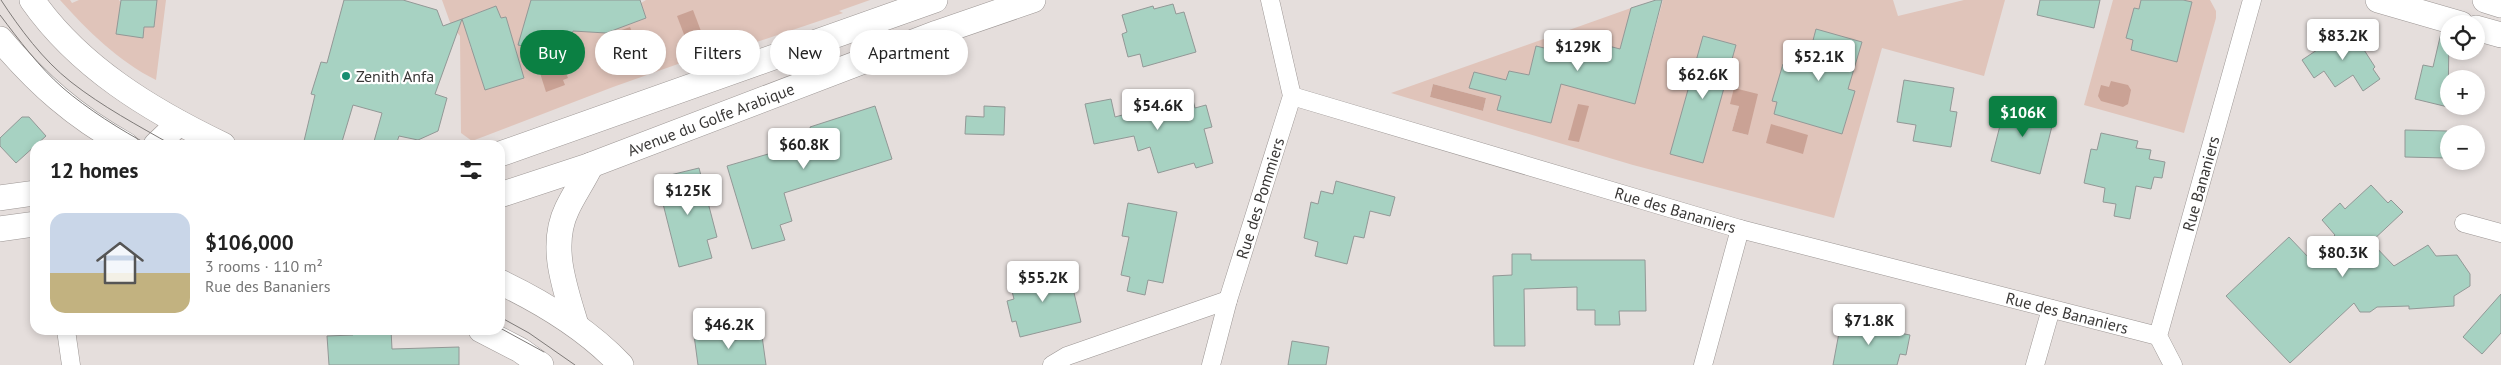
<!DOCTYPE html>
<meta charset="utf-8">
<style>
:root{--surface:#fff;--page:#f6f6f6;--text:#222;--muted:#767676;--accent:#0b8043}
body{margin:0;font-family:"PT Sans",sans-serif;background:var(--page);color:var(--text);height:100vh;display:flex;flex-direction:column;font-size:19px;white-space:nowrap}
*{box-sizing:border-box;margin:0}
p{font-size:16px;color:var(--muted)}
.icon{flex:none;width:28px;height:28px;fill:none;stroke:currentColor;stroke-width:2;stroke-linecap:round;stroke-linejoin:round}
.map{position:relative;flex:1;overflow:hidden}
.sheet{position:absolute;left:30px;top:140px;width:475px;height:195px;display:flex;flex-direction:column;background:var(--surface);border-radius:15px;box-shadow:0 2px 8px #0003}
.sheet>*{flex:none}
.guide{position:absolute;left:520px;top:30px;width:475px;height:45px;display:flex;gap:10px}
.buttons{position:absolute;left:2440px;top:15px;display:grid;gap:10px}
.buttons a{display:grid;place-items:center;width:45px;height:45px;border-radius:50%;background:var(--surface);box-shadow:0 2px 8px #0003;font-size:25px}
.price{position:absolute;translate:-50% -42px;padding:0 11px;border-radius:5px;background:#fff;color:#222;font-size:16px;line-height:32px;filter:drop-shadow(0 1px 2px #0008)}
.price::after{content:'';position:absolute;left:50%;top:30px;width:15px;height:11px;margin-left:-8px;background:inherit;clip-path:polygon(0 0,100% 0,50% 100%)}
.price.selected{background:var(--accent);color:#fff}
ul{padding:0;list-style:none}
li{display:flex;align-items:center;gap:15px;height:125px;padding:0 20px}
li span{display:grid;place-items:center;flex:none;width:140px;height:100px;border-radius:15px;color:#555}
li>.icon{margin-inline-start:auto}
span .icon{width:60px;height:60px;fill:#fffc;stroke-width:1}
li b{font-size:21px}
h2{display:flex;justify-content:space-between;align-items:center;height:60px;padding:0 20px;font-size:21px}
.pill{padding:0 18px;border-radius:22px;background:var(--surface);box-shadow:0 2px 8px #0003;font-size:18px;line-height:45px}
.pill.selected{background:var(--accent);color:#fff}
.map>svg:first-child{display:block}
.green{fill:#e0c4ba;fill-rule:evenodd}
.water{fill:#caa295}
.building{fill:#a7d2c2;stroke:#929896}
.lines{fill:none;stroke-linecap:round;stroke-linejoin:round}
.street-casing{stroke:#9c9694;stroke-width:19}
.secondary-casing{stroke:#9c9694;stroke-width:26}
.street{stroke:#fff;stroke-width:18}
.secondary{stroke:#fff;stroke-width:25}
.tram{stroke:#7e7a78;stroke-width:1}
.poi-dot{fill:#188e71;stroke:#fff;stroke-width:2}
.labels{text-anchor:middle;stroke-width:4.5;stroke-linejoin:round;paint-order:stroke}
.poi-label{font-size:16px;fill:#393736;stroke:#fff;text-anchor:start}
.street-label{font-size:16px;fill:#393736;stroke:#fff}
</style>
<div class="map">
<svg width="2501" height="365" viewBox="0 0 2501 365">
<rect width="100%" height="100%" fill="#e5dedc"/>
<g class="green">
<path d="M60 0H70L72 3 79 0H119L143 37 144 27H154L157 0H166L156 80C118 61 88 31 60 0Z"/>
<path d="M442 0H531L528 11 533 48 546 51 550 40 568 45 573 31 607 32 646 18 641 3 646 0H870L839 11 843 13 745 46 743 41 613 87 472 141 461 133 460 36 451 25ZM496 6 501 18 506 17 524 78 485 90 479 72V46L471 49 466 31 474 28 469 16ZM554 58 557 69 563 66V80L540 73 544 72Z"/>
<path d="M1663 0H1893L1898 16 1964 0H2005L1984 76 1882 48 1834 218 1633 165 1391 93 1631 8 1620 49 1601 45 1589 91 1635 104ZM1703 36 1736 45 1703 163 1671 154ZM1797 44 1811 48 1848 89 1855 91 1842 134 1774 114 1777 102 1773 101 1783 64 1790 66ZM1536 47 1568 54 1551 123 1498 110 1501 96 1470 88 1474 72 1506 80 1509 71 1529 75ZM1433 84 1486 98 1483 111 1430 97ZM1739 106 1748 135 1732 131Z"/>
<polygon points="2113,0 2141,0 2139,9 2134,8 2126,38 2133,40 2131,50 2176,62 2192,3 2183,0 2210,0 2216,11 2216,18 2184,133 2084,105"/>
</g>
<g class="water">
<polygon points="693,10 704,39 688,45 677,16"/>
<polygon points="630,27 634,37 607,48 602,37"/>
<polygon points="544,56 550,56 557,68 563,66 568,78 563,80 565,85 546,92 540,73 544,71 540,61"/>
<polygon points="2111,81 2128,85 2131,90 2128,104 2123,107 2101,101 2098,96 2101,85 2109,87"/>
<polygon points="1433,84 1486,98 1483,111 1430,97"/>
<polygon points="1734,88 1758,94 1748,135 1732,131 1739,106 1730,104"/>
<polygon points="1578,104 1589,106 1579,142 1568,140"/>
<polygon points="1771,124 1808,135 1803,154 1766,143"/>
</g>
<g class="building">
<polygon points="121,0 157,0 154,27 144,27 143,38 116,34"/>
<polygon points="344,0 403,0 437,10 443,26 462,19 435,94 447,98 438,131 418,140 399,136 396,145 373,145 382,113 353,105 341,145 311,145 304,141 315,95 311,94 321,62 327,63"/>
<polygon points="531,0 640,0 646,18 606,33 573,31 568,45 550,40 546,51 518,45"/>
<polygon points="1656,0 1662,0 1635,104 1561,84 1551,123 1497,110 1501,96 1469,88 1474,72 1506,80 1509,71 1529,75 1536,46 1597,61 1601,44 1620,49 1631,8"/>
<polygon points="2040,0 2100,0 2094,28 2037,15"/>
<polygon points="2141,0 2183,0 2192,2 2177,62 2131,50 2133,40 2126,38 2134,8 2139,9"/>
<polygon points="1173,4 1176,14 1184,12 1196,52 1143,67 1140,54 1128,57 1122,34 1127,32 1122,15 1153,6 1154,9"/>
<polygon points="496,6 501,18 506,17 524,78 485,90 462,19"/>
<polygon points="2350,28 2375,67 2373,69 2380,79 2363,91 2353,75 2335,87 2324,71 2314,78 2302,60"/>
<polygon points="1816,29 1862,42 1848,89 1855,91 1842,134 1774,114 1777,102 1772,101 1783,64 1790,66 1797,43 1811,48"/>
<polygon points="2441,33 2449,35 2448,107 2415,99 2423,65 2433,67"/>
<polygon points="1703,36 1736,45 1703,163 1670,154"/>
<polygon points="1904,80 1954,88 1950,111 1957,112 1951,147 1913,141 1916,125 1897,122"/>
<polygon points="1192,96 1195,108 1206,105 1212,127 1204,129 1213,163 1196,168 1194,163 1158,173 1150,147 1138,151 1134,136 1094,144 1085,104 1111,99 1115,117"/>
<polygon points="2006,102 2055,114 2040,174 1991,161"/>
<polygon points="875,106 892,159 784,193 792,221 780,225 785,240 752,249 727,166 799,145 796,136 811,131 810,127"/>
<polygon points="984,106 1005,107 1004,135 965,134 966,116 984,117"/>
<polygon points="22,117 29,117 46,136 16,163 0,146 0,138"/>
<polygon points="2405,130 2447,131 2446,158 2405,157"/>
<polygon points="2101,133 2138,141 2136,148 2151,150 2149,159 2165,162 2162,178 2154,177 2151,189 2136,186 2130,219 2114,216 2116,204 2103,202 2105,188 2084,183 2091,149 2097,150"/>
<polygon points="699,168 717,237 707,240 712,258 679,267 660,192 666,191 662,177"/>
<polygon points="1336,181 1395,197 1390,216 1370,211 1364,238 1354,236 1347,264 1315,256 1318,242 1304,238 1311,202 1318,204 1321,191 1333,194"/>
<polygon points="2371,185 2388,203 2391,200 2403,212 2371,242 2394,266 2428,245 2436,256 2457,255 2470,274 2470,286 2454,296 2454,306 2409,309 2409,306 2377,307 2370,312 2360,312 2354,303 2290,363 2226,296 2289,237 2310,259 2335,235 2322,220 2340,203 2345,209"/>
<polygon points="1128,203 1177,212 1163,283 1148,280 1145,295 1127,291 1130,277 1121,275 1129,237 1122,236"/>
<polygon points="1512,254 1531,254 1531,260 1645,260 1646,311 1619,311 1620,325 1595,325 1595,310 1577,310 1577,287 1524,289 1525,346 1494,346 1493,276 1512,275"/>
<polygon points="1024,272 1026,282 1069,272 1081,322 1020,337 1016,321 1012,322 1007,301 1014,299 1008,276"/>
<polygon points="2501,294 2501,333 2482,354 2463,337"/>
<polygon points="1841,322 1910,335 1906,355 1900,354 1897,365 1833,365"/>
<polygon points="353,330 391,330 392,349 459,347 459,365 329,365 327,336 353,335"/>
<polygon points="733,330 735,340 762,336 766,365 698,365 694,335"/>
<polygon points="1292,341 1329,347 1326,365 1288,365"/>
</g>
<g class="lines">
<defs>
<g id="street">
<path id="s1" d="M1292 96 1740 229 2158 336"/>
<polyline points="2464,223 2501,233"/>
<polyline points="66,330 71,365"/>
<polyline points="1052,365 1067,356 1228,300"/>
<path id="s2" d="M1211 365 1228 300 1292 96 1270 0"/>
<polyline points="1703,365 1740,229"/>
<polyline points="2035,365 2051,309"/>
<path id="s3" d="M2173 365 2158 336 2252 0"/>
</g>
<g id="secondary">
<path d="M32 0C79 67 150 110 223 145"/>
<polyline points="2378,0 2461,24"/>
<polyline points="2485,0 2501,5"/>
<polyline points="2476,28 2501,35"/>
<path d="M0 39C38 84 74 116 126 145"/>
<polyline points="156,145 179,123"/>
<polyline points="500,154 935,0"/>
<path id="s4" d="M500 195 591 165 937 33 1033 0"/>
<polyline points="0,198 35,193"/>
<polyline points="0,229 35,224"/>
<path d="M500 282C544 303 587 329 621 365"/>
<path d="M576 325C565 288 549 246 567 209 574 194 584 180 591 165"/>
<polyline points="481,330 520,350 541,365"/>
</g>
</defs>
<use href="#street" class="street-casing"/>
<use href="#secondary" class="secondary-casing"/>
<use href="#street" class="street"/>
<use href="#secondary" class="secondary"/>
<g class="tram">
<path d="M1 0C20 29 43 60 71 82 103 107 137 125 172 145"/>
<path d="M0 15C19 40 39 67 63 88 86 108 122 131 149 145"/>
<polyline points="500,317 529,333 575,365"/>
<polyline points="500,328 544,352"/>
</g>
</g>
<circle class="poi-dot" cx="346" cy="76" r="5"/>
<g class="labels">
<g class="poi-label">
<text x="356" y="82">Zenith Anfa</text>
</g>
<g class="street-label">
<text dy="6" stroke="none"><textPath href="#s4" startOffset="224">Avenue du Golfe Arabique</textPath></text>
<text dy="6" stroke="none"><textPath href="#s3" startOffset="191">Rue Bananiers</textPath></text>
<text dy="6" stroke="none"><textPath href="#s2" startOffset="174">Rue des Pommiers</textPath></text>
<text dy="6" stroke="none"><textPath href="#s1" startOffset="400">Rue des Bananiers</textPath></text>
<text dy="6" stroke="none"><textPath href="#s1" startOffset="805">Rue des Bananiers</textPath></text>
</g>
</g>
</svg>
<div class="buttons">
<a><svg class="icon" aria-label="locate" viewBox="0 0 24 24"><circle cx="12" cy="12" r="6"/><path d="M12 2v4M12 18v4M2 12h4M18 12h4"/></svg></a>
<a>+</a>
<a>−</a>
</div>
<b class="price" style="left:2343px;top:61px">$83.2K</b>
<b class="price" style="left:1578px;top:72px">$129K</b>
<b class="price" style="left:1819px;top:82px">$52.1K</b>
<b class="price" style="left:1703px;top:100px">$62.6K</b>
<b class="price" style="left:1158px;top:131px">$54.6K</b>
<b class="price selected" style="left:2023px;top:138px">$106K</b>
<b class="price" style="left:804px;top:170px">$60.8K</b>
<b class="price" style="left:688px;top:216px">$125K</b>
<b class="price" style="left:2343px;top:278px">$80.3K</b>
<b class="price" style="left:1043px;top:303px">$55.2K</b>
<b class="price" style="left:1869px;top:346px">$71.8K</b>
<b class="price" style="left:729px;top:350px">$46.2K</b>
<div class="guide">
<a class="pill selected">Buy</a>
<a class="pill">Rent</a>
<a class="pill">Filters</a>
<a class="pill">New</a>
<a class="pill">Apartment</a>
</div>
<section class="sheet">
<h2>12 homes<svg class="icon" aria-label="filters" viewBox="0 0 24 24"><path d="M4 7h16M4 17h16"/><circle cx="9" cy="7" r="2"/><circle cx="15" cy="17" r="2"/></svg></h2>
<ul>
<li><span style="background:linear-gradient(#c9d6e8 60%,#c2b280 0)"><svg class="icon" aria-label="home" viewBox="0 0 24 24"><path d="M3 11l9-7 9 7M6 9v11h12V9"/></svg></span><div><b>$106,000</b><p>3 rooms · 110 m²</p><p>Rue des Bananiers</p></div></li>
</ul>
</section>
</div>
